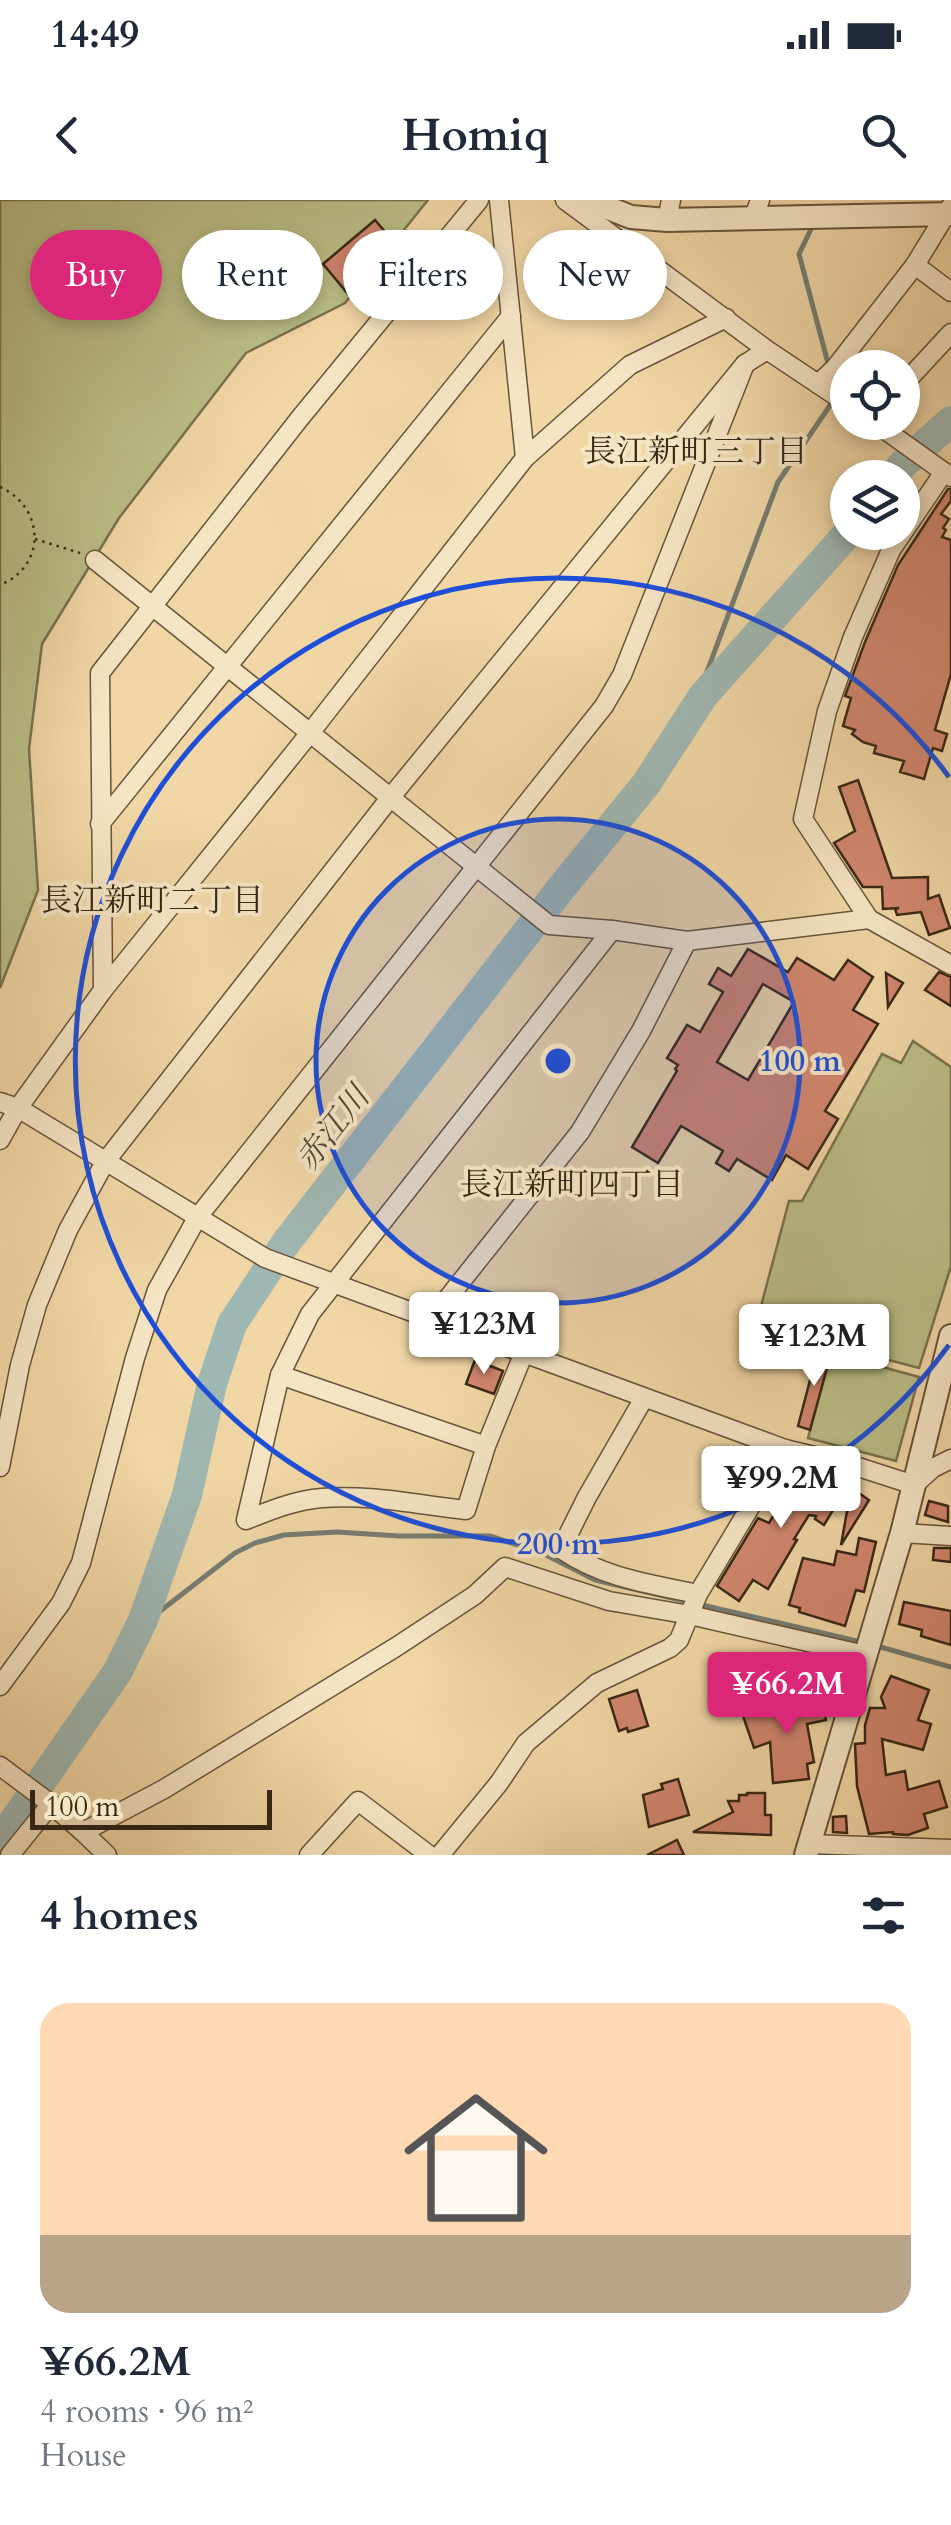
<!DOCTYPE html>
<meta charset="utf-8">
<style>
:root{--surface:#fff;--page:#f6f6f7;--text:#1f2937;--muted:#747a83;--accent:#db2777}
body{margin:0;font-family:Cardo,"Noto Serif JP",serif;background:var(--page);color:var(--text);height:100vh;display:flex;flex-direction:column;font-size:38px;white-space:nowrap}
*{box-sizing:border-box;margin:0}
p{font-size:32px;color:var(--muted)}
.icon{flex:none;width:55px;height:55px;fill:none;stroke:currentColor;stroke-width:2;stroke-linecap:round;stroke-linejoin:round}
.map{position:relative;height:1655px;overflow:hidden}
.sheet{display:flex;flex-direction:column;background:var(--surface);flex:1}
.sheet>*{flex:none}
.guide{position:absolute;left:30px;top:30px;width:892px;height:90px;display:flex;gap:20px}
.buttons{position:absolute;left:830px;top:150px;display:grid;gap:20px}
.buttons a{display:grid;place-items:center;width:90px;height:90px;border-radius:50%;background:var(--surface);box-shadow:0 5px 15px #0003;font-size:50px}
.scale{position:absolute;left:30px;bottom:25px;width:242px;box-sizing:border-box;padding-left:10px;border:5px solid #372714;border-top:0;font-size:28px;line-height:35px;white-space:nowrap;color:#372714;-webkit-text-stroke:8px #f6e5c5;paint-order:stroke}
.price{position:absolute;translate:-50% -85px;padding:0 22px;border-radius:10px;background:#fff;color:#222;font-size:32px;line-height:65px;filter:drop-shadow(0 2px 5px #0008)}
.price::after{content:'';position:absolute;left:50%;top:60px;width:30px;height:22px;margin-left:-15px;background:inherit;clip-path:polygon(0 0,100% 0,50% 100%)}
.price.current{background:var(--accent);color:#fff}
ul{padding:0;list-style:none}
li{display:grid;align-content:center;gap:20px;height:530px;padding:0 40px}
li span{display:grid;place-items:center;height:310px;border-radius:30px;color:#555}
li>.icon{margin-inline-start:auto}
span .icon{width:180px;height:180px;fill:#fffc;stroke-width:1}
li b{font-size:42px}
h2{display:flex;justify-content:space-between;align-items:center;height:120px;padding:0 40px;font-size:42px}
.chip{padding:0 35px;border-radius:45px;background:var(--surface);box-shadow:0 5px 15px #0003;font-size:35px;line-height:90px}
.chip.current{background:var(--accent);color:#fff}
.status{display:flex;justify-content:space-between;align-items:center;height:70px;padding:0 50px;background:var(--surface);direction:ltr}
.status svg{height:28px;fill:currentColor}
header{display:flex;justify-content:space-between;align-items:center;height:130px;padding:0 40px;background:var(--surface);font-size:45px;font-weight:700}
.map>svg:first-child{display:block}
.green{fill:#bbbe86;stroke:#79724d;stroke-width:2.5}
.lines{fill:none;stroke-linecap:round;stroke-linejoin:round}
.stream{stroke:#757d73;stroke-width:5}
.river{stroke:#9fb7b2;stroke-width:30}
.building{fill:#d2866f;stroke:#372714;stroke-width:2.5;fill-rule:evenodd}
.minor-casing{stroke:#665338;stroke-width:21}
.tertiary-casing{stroke:#665338;stroke-width:26}
.path{stroke:#372714;stroke-width:2.5;stroke-dasharray:2.5 5;stroke-linecap:butt}
.minor{stroke:#f6e5c5;stroke-width:18}
.tertiary{stroke:#f6e5c5;stroke-width:22}
.ring{fill:none;stroke:#1d4ed8;stroke-width:5}
.labels{text-anchor:middle;stroke-width:8;stroke-linejoin:round;paint-order:stroke}
.neighbourhood-label{font-size:32px;fill:#372714;stroke:#f6e5c5}
.water-label{font-size:32px;font-style:italic;fill:#514b3c;stroke:#f6e5c5}
.centre{fill:#1d4ed8;stroke:#f6e5c5;stroke-width:5}
.ring-label{font-size:30px;text-anchor:middle;font-weight:bold;fill:#1d4ed8;stroke:#f6e5c5;stroke-width:8;stroke-linejoin:round;paint-order:stroke}
</style>
<div class="status"><b>14:49</b><svg viewBox="0 0 49 12"><path d="M0 12V9h3v3zM5 12V6h3v6zM10 12V3h3v9zM15 12V0h3v12zM26 1h20v11H26zM47 4h2v5h-2z"/></svg></div>
<header><svg class="icon" aria-label="back" viewBox="0 0 24 24"><path d="M15 5l-7 7 7 7"/></svg>Homiq<svg class="icon" aria-label="search" viewBox="0 0 24 24"><circle cx="10" cy="10" r="6"/><path d="M15 15l6 6"/></svg></header>
<div class="map">
<svg width="951" height="1655" viewBox="0 0 951 1655">
<rect width="100%" height="100%" fill="#f1d7a6"/>
<filter id="stains"><feTurbulence type="fractalNoise" baseFrequency=".002" numOctaves="4"/><feColorMatrix values="0 0 0 0 .2 0 0 0 0 .09 0 0 0 0 .02 0 0 0 .5 -.17"/></filter>
<radialGradient id="worn" r=".72"><stop offset=".6" stop-color="#630" stop-opacity="0"/><stop offset="1" stop-color="#630" stop-opacity=".3"/></radialGradient>
<g class="green">
<polygon points="0,0 428,0 345,103 246,153 119,318 42,444 29,549 38,690 0,788"/>
<polygon points="913,841 951,867 951,1066 919,1168 756,1125 789,1001 802,1001 882,854 901,863"/>
<polygon points="831,1153 919,1177 896,1261 808,1238"/>
</g>
<g class="lines">
<g class="stream">
<polyline points="813,25 799,54 829,167"/>
<polyline points="703,496 705,477 778,282 833,201"/>
<polyline points="143,1420 159,1412 235,1353 255,1343 284,1335 337,1332 399,1336 490,1336 542,1353 595,1380 861,1442"/>
<polyline points="877,1446 951,1467"/>
</g>
<g class="river">
<polyline points="892,278 902,265 951,221"/>
<polyline points="0,1641 118,1471 143,1420 187,1295 212,1184 232,1124 285,1044 562,687 646,584 703,496 849,332"/>
</g>
</g>
<g class="building">
<polygon points="375,20 400,49 348,94 323,64"/>
<polygon points="948,289 951,289 951,301 941,314 949,319 943,328 946,330 942,337 951,340 951,474 935,530 947,534 942,551 933,548 924,579 900,572 904,561 874,553 876,546 863,542 852,534 855,530 843,526 851,498 845,496 865,442 898,365"/>
<polygon points="858,580 892,678 928,677 928,699 939,695 950,728 929,735 921,712 897,715 895,709 899,708 883,709 882,687 863,687 834,643 855,631 839,587"/>
<path d="M748 749 788 772 797 758 834 780 848 760 873 777 853 810 878 824 825 911 838 919 808 969 786 955 772 980 737 959 729 971 716 963 723 951 681 926 658 963 632 947 677 871 675 869 678 865 667 858 687 825 700 832 723 792 709 784 718 768 731 776ZM763 784 794 802 748 880 717 862Z"/>
<polygon points="939,772 951,777 951,806 925,790"/>
<polygon points="886,773 903,783 888,807"/>
<polygon points="818,1150 831,1153 810,1230 798,1226"/>
<polygon points="475,1160 503,1171 494,1194 466,1184"/>
<polygon points="802,1268 834,1274 829,1282 844,1292 824,1325 815,1319 816,1316 809,1315 794,1339 797,1340 768,1389 753,1380 739,1401 717,1386 758,1318 769,1323 788,1292 777,1286 786,1272 793,1276"/>
<polygon points="856,1291 869,1300 841,1345 850,1295 852,1297"/>
<polygon points="929,1301 948,1306 948,1322 925,1315"/>
<polygon points="859,1338 876,1342 864,1392 856,1390 845,1426 799,1412 800,1408 789,1405 803,1358 834,1365 837,1351 856,1355"/>
<polygon points="934,1348 951,1348 951,1362 933,1360"/>
<polygon points="904,1402 951,1411 951,1445 921,1436 922,1430 899,1424"/>
<polygon points="891,1476 929,1490 918,1520 931,1524 923,1550 882,1539 886,1575 905,1571 908,1590 939,1581 947,1607 924,1614 928,1628 908,1635 893,1634 893,1632 869,1634 857,1586 855,1544 865,1543 865,1525 870,1508 885,1508 881,1497"/>
<polygon points="637,1490 648,1526 628,1532 627,1528 619,1531 609,1499"/>
<polygon points="819,1499 821,1505 823,1504 826,1520 807,1524 814,1562 807,1564 809,1579 773,1583 770,1542 754,1548 743,1516 764,1509"/>
<polygon points="678,1579 689,1615 649,1627 643,1595 663,1589 661,1584"/>
<polygon points="747,1593 765,1593 765,1615 771,1615 771,1635 693,1632 733,1612 728,1601 739,1601 739,1595 747,1595"/>
<polygon points="846,1616 847,1633 833,1632 833,1617"/>
<polygon points="677,1640 684,1655 647,1655"/>
</g>
<g class="lines">
<defs>
<g id="minor">
<polyline points="499,0 525,258"/>
<polyline points="565,0 767,150 848,204"/>
<polyline points="753,19 760,0"/>
<polyline points="667,20 671,0"/>
<polyline points="915,65 951,92"/>
<polyline points="818,184 835,168 915,65 951,6"/>
<polyline points="902,186 951,133"/>
<polyline points="874,222 951,277"/>
<polyline points="944,272 891,350 853,437 827,511 803,619 869,719 951,765"/>
<polyline points="95,360 549,725 612,730 687,741 869,719"/>
<polyline points="100,624 511,116"/>
<polyline points="103,790 100,473 300,218 479,0"/>
<polyline points="0,902 18,908 265,1058 785,1249 852,1265 914,1285 933,1268 951,1259"/>
<polyline points="0,940 18,908 103,790 310,533 525,258 630,165 726,118"/>
<polyline points="432,1118 580,932 641,831 687,741"/>
<path d="M523 1155 486 1246 466 1310C419 1305 370 1294 322 1298 296 1300 271 1310 246 1320L280 1175 310 1114 612 730"/>
<polyline points="280,1175 486,1246"/>
<path d="M644 1198 587 1297 561 1349C603 1378 650 1384 698 1394"/>
<polyline points="0,1267 20,1165 37,1105 68,1030 105,962 390,598 745,164 767,150"/>
<polyline points="902,1333 951,1336"/>
<polyline points="0,1486 61,1403 81,1363 135,1158 157,1090 197,1018 604,506 622,475 745,164"/>
<polyline points="0,1566 51,1604 83,1632 164,1589 396,1447 475,1395 505,1367 609,1401 690,1415 865,1455"/>
<polyline points="83,1632 107,1655"/>
<polyline points="808,1644 951,1649"/>
<polyline points="10,1655 51,1604"/>
<polyline points="309,1655 358,1601 429,1655"/>
<polyline points="440,1655 499,1583 526,1543 597,1483 670,1448 679,1440 698,1394 785,1249"/>
</g>
<g id="tertiary">
<polyline points="588,0 631,17 667,20 951,14"/>
<polyline points="806,1655 902,1333 951,1136"/>
</g>
</defs>
<use href="#minor" class="minor-casing"/>
<use href="#tertiary" class="tertiary-casing"/>
<g class="path">
<path d="M0 287C45 307 47 366 0 385"/>
<polyline points="35,339 80,353"/>
</g>
<use href="#minor" class="minor"/>
<use href="#tertiary" class="tertiary"/>
</g>
<circle cx="558" cy="861" r="242" fill="#1d4ed8" fill-opacity=".12"/>
<g class="ring">
<circle cx="558" cy="861" r="242"/>
<path d="M949 1145A483 483 0 1 1 949 577"/>
</g>
<g class="labels">
<g class="neighbourhood-label">
<text x="696" y="262">長江新町三丁目</text>
<text x="152" y="711">長江新町二丁目</text>
<text x="572" y="995">長江新町四丁目</text>
</g>
<g class="water-label">
<text transform="translate(332 928) rotate(-52)" y="11">赤江川</text>
</g>
</g>
<circle cx="558" cy="861" r="15" class="centre"/>
<g class="ring-label">
<text x="800" y="871">100 m</text>
<text x="558" y="1354">200 m</text>
</g>
<rect width="100%" height="100%" filter="url(#stains)"/>
<rect width="100%" height="100%" fill="url(#worn)"/>
</svg>
<div class="buttons">
<a><svg class="icon" aria-label="locate" viewBox="0 0 24 24"><circle cx="12" cy="12" r="6"/><path d="M12 2v4M12 18v4M2 12h4M18 12h4"/></svg></a>
<a><svg class="icon" aria-label="layers" viewBox="0 0 24 24"><path d="M12 4l9 5-9 5-9-5zM3 14l9 5 9-5"/></svg></a>
</div>
<div class="scale">100 m</div>
<b class="price" style="left:484px;top:1177px">¥123M</b>
<b class="price" style="left:814px;top:1189px">¥123M</b>
<b class="price" style="left:781px;top:1331px">¥99.2M</b>
<b class="price current" style="left:787px;top:1537px">¥66.2M</b>
<div class="guide">
<a class="chip current">Buy</a>
<a class="chip">Rent</a>
<a class="chip">Filters</a>
<a class="chip">New</a>
</div>
</div>
<section class="sheet">
<h2>4 homes<svg class="icon" aria-label="filters" viewBox="0 0 24 24"><path d="M4 7h16M4 17h16"/><circle cx="9" cy="7" r="2"/><circle cx="15" cy="17" r="2"/></svg></h2>
<ul>
<li><span style="background:linear-gradient(#ffd9b3 75%,#b9a48a 0)"><svg class="icon" aria-label="home" viewBox="0 0 24 24"><path d="M3 11l9-7 9 7M6 9v11h12V9"/></svg></span><div><b>¥66.2M</b><p>4 rooms · 96 m²</p><p>House</p></div></li>
</ul>
</section>
